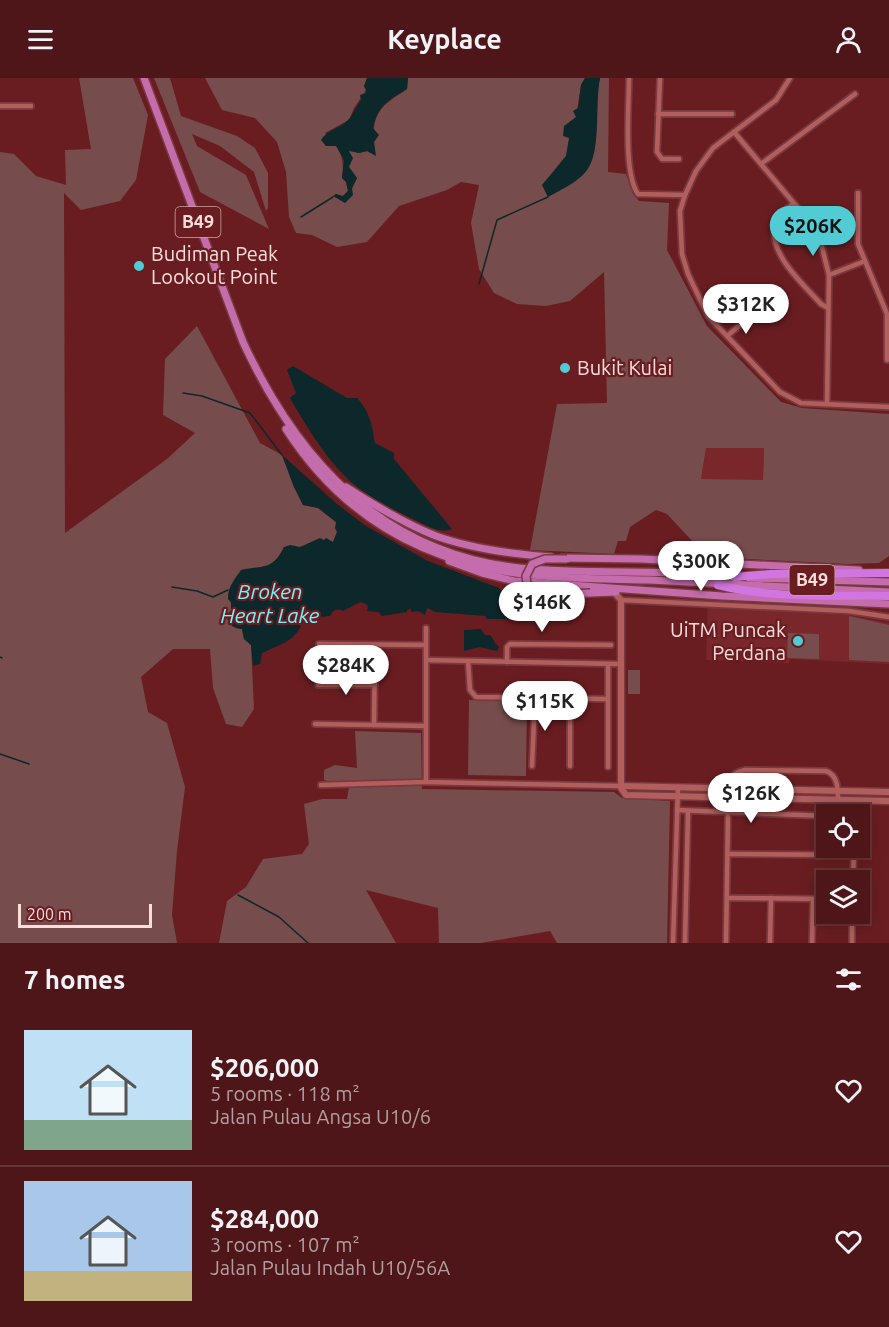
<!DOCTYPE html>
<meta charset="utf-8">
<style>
:root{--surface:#4f1619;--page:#592326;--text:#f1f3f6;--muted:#b39fa2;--line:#663538;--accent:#51ccd4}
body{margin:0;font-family:Ubuntu,sans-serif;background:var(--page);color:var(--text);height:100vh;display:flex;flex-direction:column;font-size:22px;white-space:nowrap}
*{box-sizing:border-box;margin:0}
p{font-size:20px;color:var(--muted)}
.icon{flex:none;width:33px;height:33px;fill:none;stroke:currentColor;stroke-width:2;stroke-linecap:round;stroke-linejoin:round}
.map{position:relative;height:865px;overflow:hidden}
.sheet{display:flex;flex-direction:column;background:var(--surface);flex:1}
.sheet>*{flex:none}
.buttons{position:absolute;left:816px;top:726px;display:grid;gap:12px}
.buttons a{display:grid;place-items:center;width:54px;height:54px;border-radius:0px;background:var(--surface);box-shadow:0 3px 15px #0003,0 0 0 2px var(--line);font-size:30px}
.scale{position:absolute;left:18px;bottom:15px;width:134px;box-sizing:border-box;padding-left:6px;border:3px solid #fbdedc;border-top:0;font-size:16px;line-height:21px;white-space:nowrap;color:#fbdedc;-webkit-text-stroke:4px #691d21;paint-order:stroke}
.price{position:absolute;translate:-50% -51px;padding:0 14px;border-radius:21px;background:#fff;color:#222;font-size:20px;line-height:39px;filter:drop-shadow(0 2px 3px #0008)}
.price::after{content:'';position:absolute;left:50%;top:36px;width:18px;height:14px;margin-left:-9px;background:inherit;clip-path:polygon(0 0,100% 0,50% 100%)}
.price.selected{background:var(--accent);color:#111}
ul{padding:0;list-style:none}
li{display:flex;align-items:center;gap:18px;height:150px;padding:0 24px}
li+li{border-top:2px solid var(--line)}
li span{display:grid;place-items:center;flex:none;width:168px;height:120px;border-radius:0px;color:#555}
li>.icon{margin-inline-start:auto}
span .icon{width:72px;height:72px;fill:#fffc;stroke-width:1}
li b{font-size:26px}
h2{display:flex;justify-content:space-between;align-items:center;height:72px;padding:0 24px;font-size:26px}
header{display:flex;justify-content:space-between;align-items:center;height:78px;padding:0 24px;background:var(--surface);font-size:27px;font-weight:700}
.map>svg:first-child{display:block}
.built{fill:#79272b}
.green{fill:#764d4c;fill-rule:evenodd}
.water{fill:#0d282a}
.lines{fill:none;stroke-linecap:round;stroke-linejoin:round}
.stream{stroke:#0d282a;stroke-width:1.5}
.street-casing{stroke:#783a3f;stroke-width:8}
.secondary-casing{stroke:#783a3f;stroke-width:9}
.primary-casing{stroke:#783a3f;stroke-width:10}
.highway-casing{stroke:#783a3f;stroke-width:10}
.street{stroke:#b15e5d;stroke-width:4.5}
.secondary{stroke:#b15e5d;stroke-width:6}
.primary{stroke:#c46cac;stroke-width:7}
.highway{stroke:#d176e0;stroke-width:8}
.primary-bridge-casing{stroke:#783a3f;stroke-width:10;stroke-linecap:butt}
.primary-bridge{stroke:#c46cac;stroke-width:7}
.poi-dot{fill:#51ccd4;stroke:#691d21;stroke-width:2}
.labels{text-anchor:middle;stroke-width:4.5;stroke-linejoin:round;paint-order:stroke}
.shield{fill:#691d21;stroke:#cfa4a4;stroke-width:1.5}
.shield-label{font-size:18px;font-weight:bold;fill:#fbdedc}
.poi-label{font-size:20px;fill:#fbdedc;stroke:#691d21;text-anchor:start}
.water-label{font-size:21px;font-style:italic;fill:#76f3fc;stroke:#691d21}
</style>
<header><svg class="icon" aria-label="menu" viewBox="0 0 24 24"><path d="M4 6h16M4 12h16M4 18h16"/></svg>Keyplace<svg class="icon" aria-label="person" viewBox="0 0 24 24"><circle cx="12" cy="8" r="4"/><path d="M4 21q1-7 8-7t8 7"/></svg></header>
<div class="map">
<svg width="889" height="865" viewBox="0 0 889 865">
<rect width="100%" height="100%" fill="#691d21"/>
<g class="built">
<polygon points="706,370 764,370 763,403 701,401"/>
<polygon points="708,523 781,527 781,533 848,537 889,545 889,586 790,581 789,585 706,582"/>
</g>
<g class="green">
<path d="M79 0H133L148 37 136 102 120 123 81 132 64 115 65 455 167 381 195 355 163 337 165 281 197 248 260 365 282 377 294 409 303 427 318 430 336 444 337 454 333 464 324 462 300 469H284C281 476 277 484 269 488 250 497 229 494 228 521L231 524V533L226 537 242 551 244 561 251 567 254 631 242 649 226 646 213 610 210 571H173L141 599 148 634 167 645 185 709 177 773 172 837 177 865H0V74L14 76 36 98 66 107 65 72 91 71Z"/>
<polygon points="154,0 170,0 181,38 237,58 255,70 268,95 268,130 266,133 254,94 220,68 192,56 197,68 246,97 269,151 200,114"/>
<path d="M205 0H367L364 8 366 12 354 30 349 42 325 55C340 71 345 78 342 100L346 104 348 113 343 118 345 125 357 100 349 89V72L359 75 367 73 375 77C372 38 373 33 407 11L408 0H585L581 7 576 39 566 78 543 107 548 119 598 11 600 0H609L608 94 626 96 633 116 639 123 669 125 667 172 707 248 781 324 802 330 889 336V478L879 485 848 486 707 479 667 436 656 432 630 449 626 463H618L614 476 530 472 557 326 607 325 604 194 570 223 546 228 517 226 494 215 479 191 471 145 479 107 461 104 447 112 399 128 367 164 337 169 312 157 296 155 289 139 286 94 277 64 255 40 222 32ZM706 370H764L763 402 701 401Z"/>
<polygon points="849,538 889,547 889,584 849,582"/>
<polygon points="788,555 819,556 819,581 788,580 787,578"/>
<rect x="628" y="592" width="12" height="24"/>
<polygon points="469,622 527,623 526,698 468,697"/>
<polygon points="355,653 421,655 422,711 614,714 622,720 670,723 667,865 557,865 550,853 481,865 439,865 438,830 366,812 396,865 219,865 227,823 246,809 263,781 302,776 309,766 304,726 322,721 347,721 349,709 324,702 324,692 335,687 357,690"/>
</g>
<g class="water">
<path d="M367 0H408L407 11C388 23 379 26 373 50L379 57 374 64 376 78 367 73 359 75 349 73 353 80 349 89 357 100 352 110 353 117 345 125 333 118 336 116 343 118 348 113 346 104 342 100 344 82 336 68H326L321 62C328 51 339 51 348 42 353 37 356 28 361 22L360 17 366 15V12L364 8Z"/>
<path d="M585 0H600C595 24 601 69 589 89 581 103 562 111 548 119L542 107 566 78 569 60 563 58 564 48 576 39 573 33 578 30 581 7Z"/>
<path d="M293 288 347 320H357C370 334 372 347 375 365L394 375V381L452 451C440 456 428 448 417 443 397 434 366 418 350 403 325 380 307 349 290 320L296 315 287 292Z"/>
<path d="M282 377 337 426 366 448 428 483 499 510 515 528 539 539 514 541H487L485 538 435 534 427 530 425 537 418 533 411 534V531L407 532V534L382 538 378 534 367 533 368 529 366 526 360 524 343 533C336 530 333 532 330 538L314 540 309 534 306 535C297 563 288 563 262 575L260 586 253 588 251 567 244 561 242 551C231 550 229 546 226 537L231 533V524L228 521C228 509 234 502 241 492 263 487 272 493 284 469L290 467 300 469 320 460 324 462 326 460 333 464 337 454 335 450 336 444 318 430 303 427 294 409Z"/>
<path d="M481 551 485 557H490C494 561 495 566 499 569L497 573 479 569 464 573V552Z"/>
</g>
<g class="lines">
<g class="stream">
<polyline points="301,139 333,119"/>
<polyline points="479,206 497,142 548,119"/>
<polyline points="183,315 202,318 250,335 282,377"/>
<polyline points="172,509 197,513 213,519 228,512"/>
<polyline points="0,579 2,580"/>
<polyline points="0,676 29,686"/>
<polyline points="238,817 279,839 308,865"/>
</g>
<defs>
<g id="street">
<path d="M629 0C629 28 623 95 638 116L685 117"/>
<polyline points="660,0 657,74 662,81 679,81"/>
<polyline points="790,0 776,22 713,70 696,93 685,117 680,133 682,176 688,196 708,238 780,314 801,325 889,329"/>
<polyline points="0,28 31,28"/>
<polyline points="658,36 732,36"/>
<polyline points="734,54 818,154 829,197 827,326"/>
<polyline points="761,86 855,16"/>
<polyline points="858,115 858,166 887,236 887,282"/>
<path d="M793 126C787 131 777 138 775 147 768 176 804 207 821 226L828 230"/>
<polyline points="829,197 865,183"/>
<polyline points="727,258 751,238"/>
<polyline points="621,522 849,533 889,539"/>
<polyline points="426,550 426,704 621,708"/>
<polyline points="319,566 426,567"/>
<polyline points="426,582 620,586"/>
<polyline points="468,583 470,612 476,619 608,621"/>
<polyline points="507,584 507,569 510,566 611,567"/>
<polyline points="318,607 375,607"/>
<polyline points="315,646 426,648"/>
<polyline points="374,647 375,567"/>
<polyline points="532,688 535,620"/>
<polyline points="570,688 570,620"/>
<polyline points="608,689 608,586"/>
<polyline points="321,707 426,704"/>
<path d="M730 719C731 704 727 696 745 692L826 693C838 697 838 711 838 723"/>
<polyline points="677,732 826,738"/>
<polyline points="728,776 854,777"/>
<polyline points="853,802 854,770"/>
<polyline points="727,820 826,821"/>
<polyline points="673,865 678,709"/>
<polyline points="685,865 688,733"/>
<polyline points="726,865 728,734"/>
<polyline points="770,865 771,820"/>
<polyline points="812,865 813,821"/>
<polyline points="852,865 852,836"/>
</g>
<g id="secondary">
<polyline points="614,514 621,522 621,710 626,717 889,723"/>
<polyline points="621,708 889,714"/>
</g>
<g id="primary">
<path d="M144 0 243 264C298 383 382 475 519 490 592 497 666 491 738 499"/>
<path d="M286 351C338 432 413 479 508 494 554 501 602 501 649 502 729 506 809 510 889 514"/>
<path d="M346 409C374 427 405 446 436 458 472 471 512 476 551 479"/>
<polyline points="562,480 641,481 859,492"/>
<polyline points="449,483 482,495 514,503 722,518 889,526"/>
<polyline points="749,500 889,504"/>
<polyline points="590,515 616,514"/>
</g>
<g id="highway">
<polyline points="734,499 771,496 889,495"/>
<path d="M718 507C773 521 833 517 889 518"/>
</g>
</defs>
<use href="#street" class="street-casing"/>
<use href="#secondary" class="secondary-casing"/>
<use href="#primary" class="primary-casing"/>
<use href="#highway" class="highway-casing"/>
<use href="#street" class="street"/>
<use href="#secondary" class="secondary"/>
<use href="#primary" class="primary"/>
<use href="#highway" class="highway"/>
<defs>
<path id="primary-bridge" d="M567 481H545L532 486 526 498 527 506C540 522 571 515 590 515"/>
</defs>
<use href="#primary-bridge" class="primary-bridge-casing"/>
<use href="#primary-bridge" class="primary-bridge"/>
</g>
<g class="poi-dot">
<circle cx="139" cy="188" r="6"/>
<circle cx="565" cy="290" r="6"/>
<circle cx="798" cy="563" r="6"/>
</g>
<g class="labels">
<g class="shield">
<rect x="175.5" y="129" width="45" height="30" rx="4.5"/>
<rect x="789.5" y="487" width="45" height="30" rx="4.5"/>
</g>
<g class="shield-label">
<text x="198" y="150">B49</text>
<text x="812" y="508">B49</text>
</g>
<g class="poi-label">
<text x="151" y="183">Budiman Peak<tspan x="151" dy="23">Lookout Point</tspan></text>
<text x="577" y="297">Bukit Kulai</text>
<text x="786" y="559" text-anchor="end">UiTM Puncak<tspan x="786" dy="23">Perdana</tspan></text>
</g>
<g class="water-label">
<text x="270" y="521">Broken<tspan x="270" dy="24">Heart Lake</tspan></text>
</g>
</g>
</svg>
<div class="buttons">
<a><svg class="icon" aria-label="locate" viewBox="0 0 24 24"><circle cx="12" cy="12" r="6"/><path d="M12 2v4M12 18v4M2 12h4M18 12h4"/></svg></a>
<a><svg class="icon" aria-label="layers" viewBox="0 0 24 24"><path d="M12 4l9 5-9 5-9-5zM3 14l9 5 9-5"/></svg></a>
</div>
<div class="scale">200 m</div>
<b class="price selected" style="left:813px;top:179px">$206K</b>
<b class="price" style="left:746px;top:257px">$312K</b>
<b class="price" style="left:701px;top:514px">$300K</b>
<b class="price" style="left:542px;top:555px">$146K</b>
<b class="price" style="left:346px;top:618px">$284K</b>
<b class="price" style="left:545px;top:654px">$115K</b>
<b class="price" style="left:751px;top:746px">$126K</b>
</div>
<section class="sheet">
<h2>7 homes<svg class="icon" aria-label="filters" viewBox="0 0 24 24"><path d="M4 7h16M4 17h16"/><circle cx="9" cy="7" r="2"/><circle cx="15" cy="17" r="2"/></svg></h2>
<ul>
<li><span style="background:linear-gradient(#bfe0f5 75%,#7fa58c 0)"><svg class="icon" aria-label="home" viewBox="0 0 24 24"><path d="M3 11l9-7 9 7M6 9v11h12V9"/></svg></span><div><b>$206,000</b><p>5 rooms · 118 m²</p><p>Jalan Pulau Angsa U10/6</p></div><svg class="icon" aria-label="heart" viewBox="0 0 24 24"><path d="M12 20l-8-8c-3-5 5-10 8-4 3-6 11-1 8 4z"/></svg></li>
<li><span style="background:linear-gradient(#a9c7e8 75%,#c2b280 0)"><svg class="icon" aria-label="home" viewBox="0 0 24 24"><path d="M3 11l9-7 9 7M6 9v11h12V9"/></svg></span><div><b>$284,000</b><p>3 rooms · 107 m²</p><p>Jalan Pulau Indah U10/56A</p></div><svg class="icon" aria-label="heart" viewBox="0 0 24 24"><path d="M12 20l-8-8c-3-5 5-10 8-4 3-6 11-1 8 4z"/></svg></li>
</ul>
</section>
